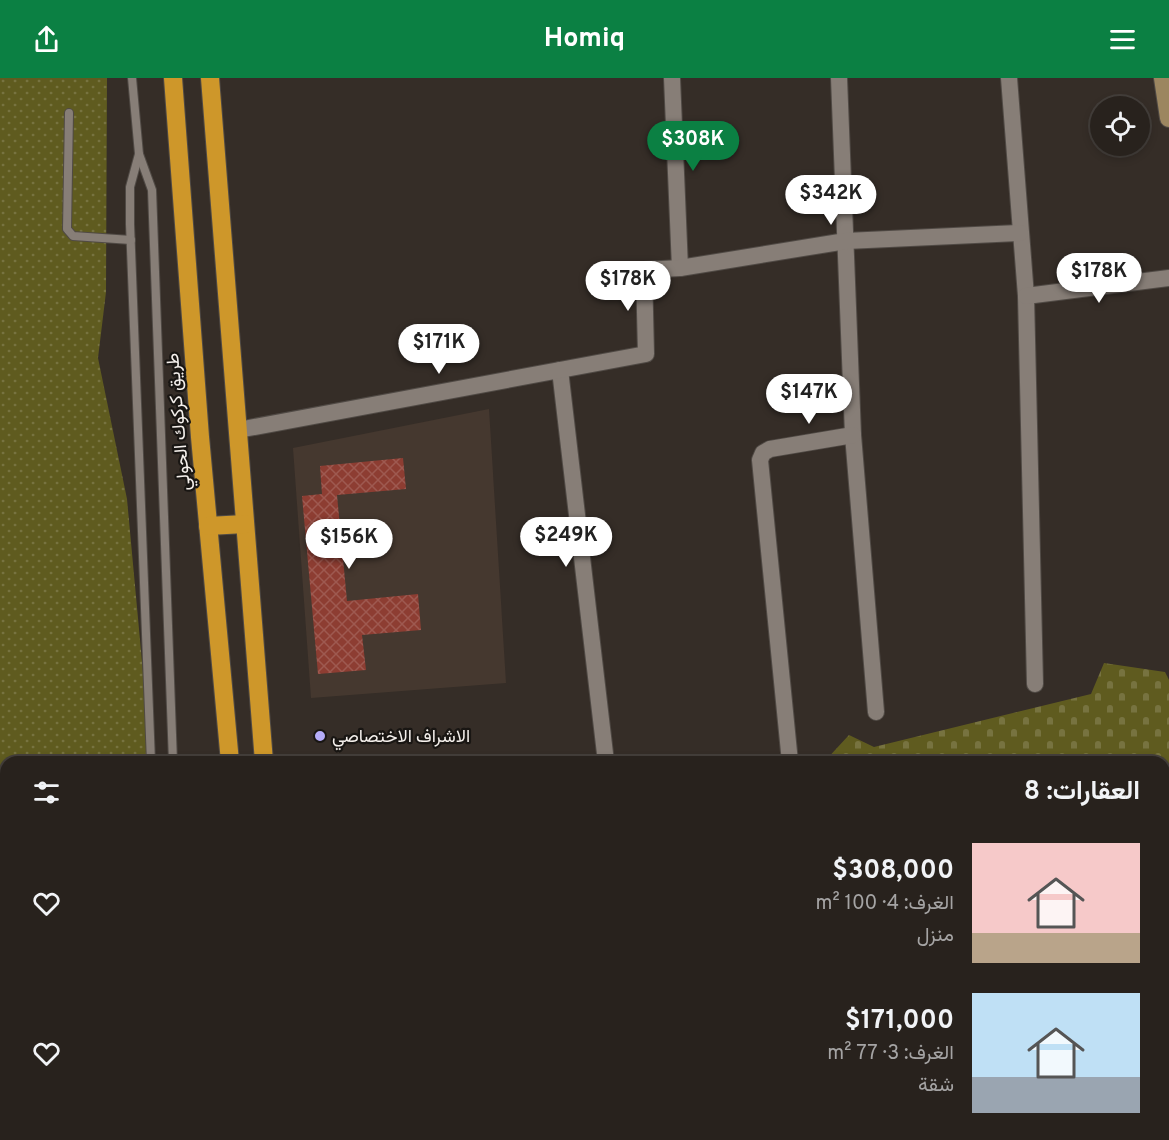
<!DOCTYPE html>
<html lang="ar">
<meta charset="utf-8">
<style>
:root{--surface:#28221d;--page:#302a26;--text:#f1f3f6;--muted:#a5a4a4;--line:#443f3b;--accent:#0b8043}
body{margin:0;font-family:Overpass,Vazirmatn,sans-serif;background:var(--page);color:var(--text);direction:rtl;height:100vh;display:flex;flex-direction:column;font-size:22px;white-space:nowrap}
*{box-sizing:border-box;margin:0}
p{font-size:20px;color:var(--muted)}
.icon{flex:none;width:33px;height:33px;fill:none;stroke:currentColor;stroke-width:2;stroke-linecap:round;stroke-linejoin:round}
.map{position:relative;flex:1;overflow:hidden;direction:ltr}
.sheet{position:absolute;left:0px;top:678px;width:1170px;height:384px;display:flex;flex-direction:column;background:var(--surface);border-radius:18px 18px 0 0;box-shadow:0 3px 9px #0003,0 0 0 2px var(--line);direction:rtl}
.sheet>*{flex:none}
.controls{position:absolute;left:1090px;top:18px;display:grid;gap:12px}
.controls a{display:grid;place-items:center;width:60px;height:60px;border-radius:50%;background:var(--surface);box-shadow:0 3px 9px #0003,0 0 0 2px var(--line);font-size:30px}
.price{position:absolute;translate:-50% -51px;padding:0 14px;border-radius:21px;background:#fff;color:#222;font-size:20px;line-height:39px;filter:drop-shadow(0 2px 3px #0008)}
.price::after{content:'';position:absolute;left:50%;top:36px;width:18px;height:14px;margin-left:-9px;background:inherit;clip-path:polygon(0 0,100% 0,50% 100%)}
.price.selected{background:var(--accent);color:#fff}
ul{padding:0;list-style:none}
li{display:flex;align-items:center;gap:18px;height:150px;padding:0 30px}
li span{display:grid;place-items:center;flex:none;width:168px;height:120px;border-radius:0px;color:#555}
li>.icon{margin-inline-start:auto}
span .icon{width:72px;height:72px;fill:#fffc;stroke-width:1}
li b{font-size:26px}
h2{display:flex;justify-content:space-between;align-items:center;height:72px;padding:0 30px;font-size:26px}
header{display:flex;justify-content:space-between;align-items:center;height:78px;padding:0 30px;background:var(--accent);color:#fff;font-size:27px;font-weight:700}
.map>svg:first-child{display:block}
.built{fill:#45382f}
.grass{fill:url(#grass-dots)}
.cemetery{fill:url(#cemetery-stones)}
.building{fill:url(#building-cross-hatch)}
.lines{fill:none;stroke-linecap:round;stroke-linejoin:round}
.lane-casing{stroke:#504a45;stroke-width:10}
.street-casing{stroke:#504a45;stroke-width:18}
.secondary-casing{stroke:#504a45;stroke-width:20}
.highway-casing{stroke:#504a45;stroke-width:20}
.lane{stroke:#877e77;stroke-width:8}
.street{stroke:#877e77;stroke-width:16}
.secondary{stroke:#9c8660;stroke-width:18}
.highway{stroke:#ce972a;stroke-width:18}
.poi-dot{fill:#b5acf8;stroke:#191613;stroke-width:2}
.labels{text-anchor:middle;stroke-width:4.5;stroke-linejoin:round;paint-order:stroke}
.street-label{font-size:18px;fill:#f5f0ec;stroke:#191613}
.poi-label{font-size:18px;fill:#f5f0ec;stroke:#191613;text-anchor:start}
</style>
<header><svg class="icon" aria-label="menu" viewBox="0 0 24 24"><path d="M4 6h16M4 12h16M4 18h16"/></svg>Homiq<svg class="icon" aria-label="share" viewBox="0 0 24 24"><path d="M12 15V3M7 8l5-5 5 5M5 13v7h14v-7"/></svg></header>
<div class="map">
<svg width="1169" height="1062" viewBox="0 0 1169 1062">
<defs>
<pattern id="grass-dots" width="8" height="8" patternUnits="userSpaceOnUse" patternTransform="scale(1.5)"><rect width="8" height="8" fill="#5f5b1f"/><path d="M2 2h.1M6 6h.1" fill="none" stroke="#777340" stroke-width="1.8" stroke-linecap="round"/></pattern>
<pattern id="cemetery-stones" width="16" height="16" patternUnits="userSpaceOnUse" patternTransform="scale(1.5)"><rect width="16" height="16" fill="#5f5b1f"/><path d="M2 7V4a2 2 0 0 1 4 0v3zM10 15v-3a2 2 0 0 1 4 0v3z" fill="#777340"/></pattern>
<pattern id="building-cross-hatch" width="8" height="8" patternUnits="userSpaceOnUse" patternTransform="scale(1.5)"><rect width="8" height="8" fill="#8d3d32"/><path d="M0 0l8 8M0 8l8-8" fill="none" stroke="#9e5950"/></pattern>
</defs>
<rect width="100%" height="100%" fill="#352d27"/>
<polygon class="built" points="489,331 506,605 311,620 293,370"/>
<polygon class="grass" points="0,0 107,0 106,214 98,280 127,421 151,681 150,684 6,684 6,764 0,763"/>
<polygon class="cemetery" points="1104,585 1165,594 1169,602 1169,917 1164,917 1164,684 824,684 849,657 874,669 1091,616"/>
<polygon class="building" points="403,380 406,411 337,417 347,523 418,516 421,552 362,557 366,592 318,596 302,418 322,416 320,388"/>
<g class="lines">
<defs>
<g id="lane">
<polyline points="132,0 139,76 130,109 130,146 151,684"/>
<polyline points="69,35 67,151 73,158 131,162"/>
<polyline points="139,76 152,112 173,684"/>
</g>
<g id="street">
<polyline points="672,0 680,190"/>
<polyline points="839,0 853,357 876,634"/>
<polyline points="1009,0 1026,218 1035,606"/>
<polyline points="1026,218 1169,200"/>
<polyline points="560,292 606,684"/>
<polyline points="238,352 646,276 644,192 680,190 846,163 1020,155"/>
<polyline points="790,684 760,382 763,375 770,371 853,357"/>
<polyline points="0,772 6,772"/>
<polyline points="0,987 6,934"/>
<polyline points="910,1056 942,1062"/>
<polyline points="401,1062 403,1056"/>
<polyline points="666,1062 668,1056"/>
<polyline points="1034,1062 1035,1056"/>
</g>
<polyline id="secondary" points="1163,0 1169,40"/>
<g id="highway">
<polyline points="173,0 200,359 230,684"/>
<polyline points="210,0 264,684"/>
<polyline points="208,448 245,446"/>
<polyline points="235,1062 235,1056"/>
<polyline points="267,1062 268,1056"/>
</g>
</defs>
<use href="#lane" class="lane-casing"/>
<use href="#street" class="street-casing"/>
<use href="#secondary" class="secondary-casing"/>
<use href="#highway" class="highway-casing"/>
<use href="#lane" class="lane"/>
<use href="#street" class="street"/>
<use href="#secondary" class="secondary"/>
<use href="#highway" class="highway"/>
</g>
<circle class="poi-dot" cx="320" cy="658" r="6"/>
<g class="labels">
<g class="street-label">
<text transform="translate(178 344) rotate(-95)" y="6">طريق كركوك الحولي</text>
</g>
<g class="poi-label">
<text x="332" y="664">الاشراف الاختصاصي</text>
</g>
</g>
</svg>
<div class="controls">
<a><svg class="icon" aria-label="locate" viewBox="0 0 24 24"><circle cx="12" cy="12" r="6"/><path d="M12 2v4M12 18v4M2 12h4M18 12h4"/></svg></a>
</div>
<b class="price selected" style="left:693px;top:94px">$308K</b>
<b class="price" style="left:831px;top:148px">$342K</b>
<b class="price" style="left:1099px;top:226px">$178K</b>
<b class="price" style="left:628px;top:234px">$178K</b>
<b class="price" style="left:439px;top:297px">$171K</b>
<b class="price" style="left:809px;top:347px">$147K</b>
<b class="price" style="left:566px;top:490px">$249K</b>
<b class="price" style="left:349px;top:492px">$156K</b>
<section class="sheet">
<h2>العقارات: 8<svg class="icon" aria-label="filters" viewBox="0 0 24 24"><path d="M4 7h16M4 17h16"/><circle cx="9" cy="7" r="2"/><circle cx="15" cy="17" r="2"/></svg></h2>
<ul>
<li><span style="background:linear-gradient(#f6c9c9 75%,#b9a48a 0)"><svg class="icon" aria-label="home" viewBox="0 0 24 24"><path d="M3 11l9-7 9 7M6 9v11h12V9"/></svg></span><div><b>$308,000</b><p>الغرف: 4 · 100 m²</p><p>منزل</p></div><svg class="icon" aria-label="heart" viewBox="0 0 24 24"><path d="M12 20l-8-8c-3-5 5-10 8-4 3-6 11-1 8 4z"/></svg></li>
<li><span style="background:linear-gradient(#bfe0f5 70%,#9aa5b1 0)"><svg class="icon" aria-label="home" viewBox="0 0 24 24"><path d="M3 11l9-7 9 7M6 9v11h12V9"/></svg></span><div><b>$171,000</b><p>الغرف: 3 · 77 m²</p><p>شقة</p></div><svg class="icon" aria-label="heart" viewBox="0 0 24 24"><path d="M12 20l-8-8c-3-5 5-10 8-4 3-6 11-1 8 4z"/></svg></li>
</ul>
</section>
</div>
